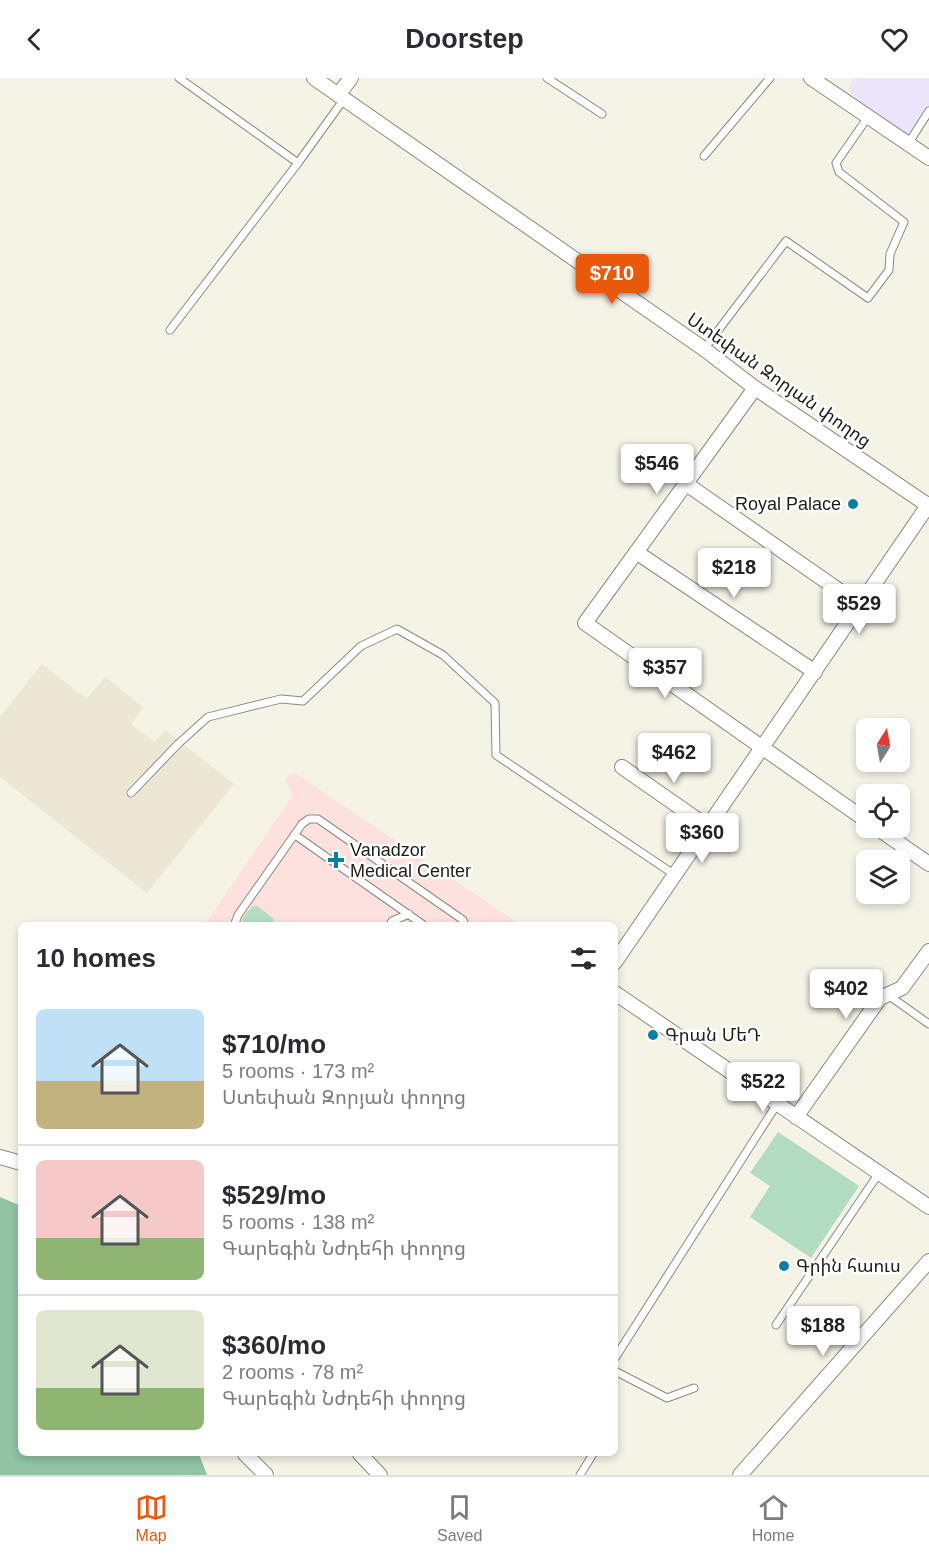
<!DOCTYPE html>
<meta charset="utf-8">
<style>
:root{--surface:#fff;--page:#f2f2f3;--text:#2b2b33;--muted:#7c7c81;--line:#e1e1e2;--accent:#ea580c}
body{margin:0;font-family:Helvetica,"Noto Sans Armenian",sans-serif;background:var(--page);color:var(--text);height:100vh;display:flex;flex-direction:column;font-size:22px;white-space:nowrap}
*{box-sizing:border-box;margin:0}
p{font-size:20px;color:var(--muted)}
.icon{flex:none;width:33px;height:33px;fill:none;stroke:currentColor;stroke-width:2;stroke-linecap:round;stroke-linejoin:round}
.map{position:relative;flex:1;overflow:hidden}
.sheet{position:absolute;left:18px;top:844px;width:600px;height:534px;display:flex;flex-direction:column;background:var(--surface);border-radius:9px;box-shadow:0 3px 9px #0003}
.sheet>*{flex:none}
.needle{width:39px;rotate:11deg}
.tools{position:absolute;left:856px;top:640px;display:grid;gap:12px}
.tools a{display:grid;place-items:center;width:54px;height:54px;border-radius:9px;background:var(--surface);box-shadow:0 3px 9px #0003;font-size:30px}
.price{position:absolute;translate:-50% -51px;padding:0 14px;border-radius:6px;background:#fff;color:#222;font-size:20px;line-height:39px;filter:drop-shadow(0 2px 3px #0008)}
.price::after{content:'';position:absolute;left:50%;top:36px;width:18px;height:14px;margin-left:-9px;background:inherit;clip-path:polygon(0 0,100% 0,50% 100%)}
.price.active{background:var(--accent);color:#fff}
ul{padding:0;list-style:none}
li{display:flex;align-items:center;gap:18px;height:150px;padding:0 18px}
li+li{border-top:2px solid var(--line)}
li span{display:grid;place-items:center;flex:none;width:168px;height:120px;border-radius:9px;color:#555}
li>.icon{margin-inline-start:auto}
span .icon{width:72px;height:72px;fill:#fffc;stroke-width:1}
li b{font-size:26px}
h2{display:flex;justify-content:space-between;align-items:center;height:72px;padding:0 18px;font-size:26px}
header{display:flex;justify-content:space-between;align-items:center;height:78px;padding:0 18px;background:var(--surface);font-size:27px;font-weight:600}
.dock{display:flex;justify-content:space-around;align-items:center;height:84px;border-top:2px solid var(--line);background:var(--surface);font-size:16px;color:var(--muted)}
.dock a{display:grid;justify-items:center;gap:3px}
.dock .active{color:var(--accent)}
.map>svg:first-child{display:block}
.commercial{fill:#ebe4fa}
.built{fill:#ece7d4}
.medical{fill:#fce1df}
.green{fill:#b3ddc2}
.forest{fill:#90c4a4}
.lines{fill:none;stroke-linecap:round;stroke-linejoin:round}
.service-casing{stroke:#8c897e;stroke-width:9}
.minor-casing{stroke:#8c897e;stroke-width:16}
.service{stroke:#fff;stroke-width:7}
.minor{stroke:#fff;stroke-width:14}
.poi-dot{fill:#087ea5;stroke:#fff;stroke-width:2}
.labels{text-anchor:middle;stroke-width:5;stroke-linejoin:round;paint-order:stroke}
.street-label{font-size:18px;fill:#1e1d19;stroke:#fff}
.poi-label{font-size:18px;fill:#1e1d19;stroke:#fff;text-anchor:start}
</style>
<header><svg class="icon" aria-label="back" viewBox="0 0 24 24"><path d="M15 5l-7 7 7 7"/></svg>Doorstep<svg class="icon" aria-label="heart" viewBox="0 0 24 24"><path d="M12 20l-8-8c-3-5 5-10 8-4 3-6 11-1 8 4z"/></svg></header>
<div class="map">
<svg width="929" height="1397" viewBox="0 0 929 1397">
<rect width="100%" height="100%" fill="#f5f2e6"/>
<polygon class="commercial" points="855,0 929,0 929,42 916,62 856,21 848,11"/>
<polygon class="built" points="42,586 87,621 105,599 143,629 131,646 155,664 165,652 234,706 147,815 0,699 0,639"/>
<polygon class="medical" points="295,695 521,847 204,848 293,717 285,703 289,696 293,697"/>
<g class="green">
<polygon points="253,828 257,828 273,840 274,847 242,847 243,839"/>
<polygon points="778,1054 859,1108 811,1180 750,1139 770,1108 750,1095"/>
</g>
<polygon class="forest" points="0,1119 21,1128 21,1376 199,1376 207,1397 0,1397"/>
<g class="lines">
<defs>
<g id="service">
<polyline points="179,0 298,85"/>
<polyline points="547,0 602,36"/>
<polyline points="908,66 929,33"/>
<polyline points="704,78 770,0"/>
<polyline points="170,252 298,85 344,21"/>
<polyline points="704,271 786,163 868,220 889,192 890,176 904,144 839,94 836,85 868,39"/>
<polyline points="131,715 178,666 208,639 281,621 303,623 361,568 397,551 443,577 495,625 496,677 675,797"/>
<polyline points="295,757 425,848"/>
<polyline points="234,848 238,837 302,746 309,741 318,741 463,842 465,848"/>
<polyline points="389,848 392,843 409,836"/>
<polyline points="888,917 929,946"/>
<polyline points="776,1247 879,1095"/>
<polyline points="615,1280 777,1026"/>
<polyline points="615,1293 667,1320 694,1310"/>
<polyline points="580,1397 593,1376"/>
</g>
<g id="minor">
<polyline points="314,0 704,271 755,310 929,428"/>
<polyline points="811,0 929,80"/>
<polyline points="338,17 351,0"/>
<polyline points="755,310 585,545 867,743"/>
<polyline points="685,405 860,527"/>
<polyline points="636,474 815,594"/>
<polyline points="622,689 708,749"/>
<polyline points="877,750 929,786"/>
<polyline points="615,884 929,426"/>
<polyline points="615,915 929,1129"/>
<polyline points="796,1039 880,920 902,910 929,873"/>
<polyline points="0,1079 21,1085"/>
<polyline points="245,1376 266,1397"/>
<polyline points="360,1376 380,1397"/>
<polyline points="740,1397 929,1183"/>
</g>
</defs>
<use href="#service" class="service-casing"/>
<use href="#minor" class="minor-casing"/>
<use href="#service" class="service"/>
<use href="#minor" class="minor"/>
</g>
<g class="poi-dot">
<circle cx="853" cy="426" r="6"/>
<path d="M333 773h6v6h6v6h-6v6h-6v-6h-6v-6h6z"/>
<circle cx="653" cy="957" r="6"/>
<circle cx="784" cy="1188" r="6"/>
</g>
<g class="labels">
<g class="street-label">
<text transform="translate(779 302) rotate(35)" y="6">Ստեփան Զորյան փողոց</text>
</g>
<g class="poi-label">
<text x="841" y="432" text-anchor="end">Royal Palace</text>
<text x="350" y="778">Vanadzor<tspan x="350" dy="21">Medical Center</tspan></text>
<text x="665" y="963">Գրան ՄեԴ</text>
<text x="796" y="1194">Գրին հաուս</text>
</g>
</g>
</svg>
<div class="tools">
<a><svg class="needle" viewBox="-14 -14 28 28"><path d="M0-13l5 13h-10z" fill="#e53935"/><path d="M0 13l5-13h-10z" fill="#7c7c81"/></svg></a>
<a><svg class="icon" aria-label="locate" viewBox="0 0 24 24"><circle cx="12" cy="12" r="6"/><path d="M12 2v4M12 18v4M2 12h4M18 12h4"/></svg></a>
<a><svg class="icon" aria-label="layers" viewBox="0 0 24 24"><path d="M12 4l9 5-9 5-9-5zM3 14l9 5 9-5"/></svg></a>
</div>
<b class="price active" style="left:612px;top:227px">$710</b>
<b class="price" style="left:657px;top:417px">$546</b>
<b class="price" style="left:734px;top:521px">$218</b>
<b class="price" style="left:859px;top:557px">$529</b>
<b class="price" style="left:665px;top:621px">$357</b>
<b class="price" style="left:674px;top:706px">$462</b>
<b class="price" style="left:702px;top:786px">$360</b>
<b class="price" style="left:846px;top:942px">$402</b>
<b class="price" style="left:763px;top:1035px">$522</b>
<b class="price" style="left:823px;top:1279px">$188</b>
<section class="sheet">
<h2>10 homes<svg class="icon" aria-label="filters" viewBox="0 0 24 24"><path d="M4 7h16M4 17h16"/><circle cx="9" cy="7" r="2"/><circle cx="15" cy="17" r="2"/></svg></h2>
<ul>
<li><span style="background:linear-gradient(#bfe0f5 60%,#c2b280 0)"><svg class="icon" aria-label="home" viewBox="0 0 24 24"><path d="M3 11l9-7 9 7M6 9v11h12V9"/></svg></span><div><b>$710/mo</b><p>5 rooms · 173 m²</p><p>Ստեփան Զորյան փողոց</p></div></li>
<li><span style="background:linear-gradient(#f6c9c9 65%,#8fb573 0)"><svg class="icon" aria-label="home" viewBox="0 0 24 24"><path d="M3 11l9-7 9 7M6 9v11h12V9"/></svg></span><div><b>$529/mo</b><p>5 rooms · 138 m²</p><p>Գարեգին Նժդեհի փողոց</p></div></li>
<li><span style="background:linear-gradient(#dfe7d0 65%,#8fb573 0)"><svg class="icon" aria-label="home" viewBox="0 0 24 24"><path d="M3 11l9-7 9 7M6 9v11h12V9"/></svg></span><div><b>$360/mo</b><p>2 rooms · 78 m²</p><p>Գարեգին Նժդեհի փողոց</p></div></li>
</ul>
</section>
</div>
<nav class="dock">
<a class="active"><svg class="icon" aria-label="map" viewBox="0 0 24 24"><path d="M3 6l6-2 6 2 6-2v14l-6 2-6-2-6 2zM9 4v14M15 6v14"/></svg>Map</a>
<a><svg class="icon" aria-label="saved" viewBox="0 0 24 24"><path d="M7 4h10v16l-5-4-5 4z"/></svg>Saved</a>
<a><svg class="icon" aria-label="home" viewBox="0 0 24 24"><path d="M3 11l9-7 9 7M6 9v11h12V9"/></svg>Home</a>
</nav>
